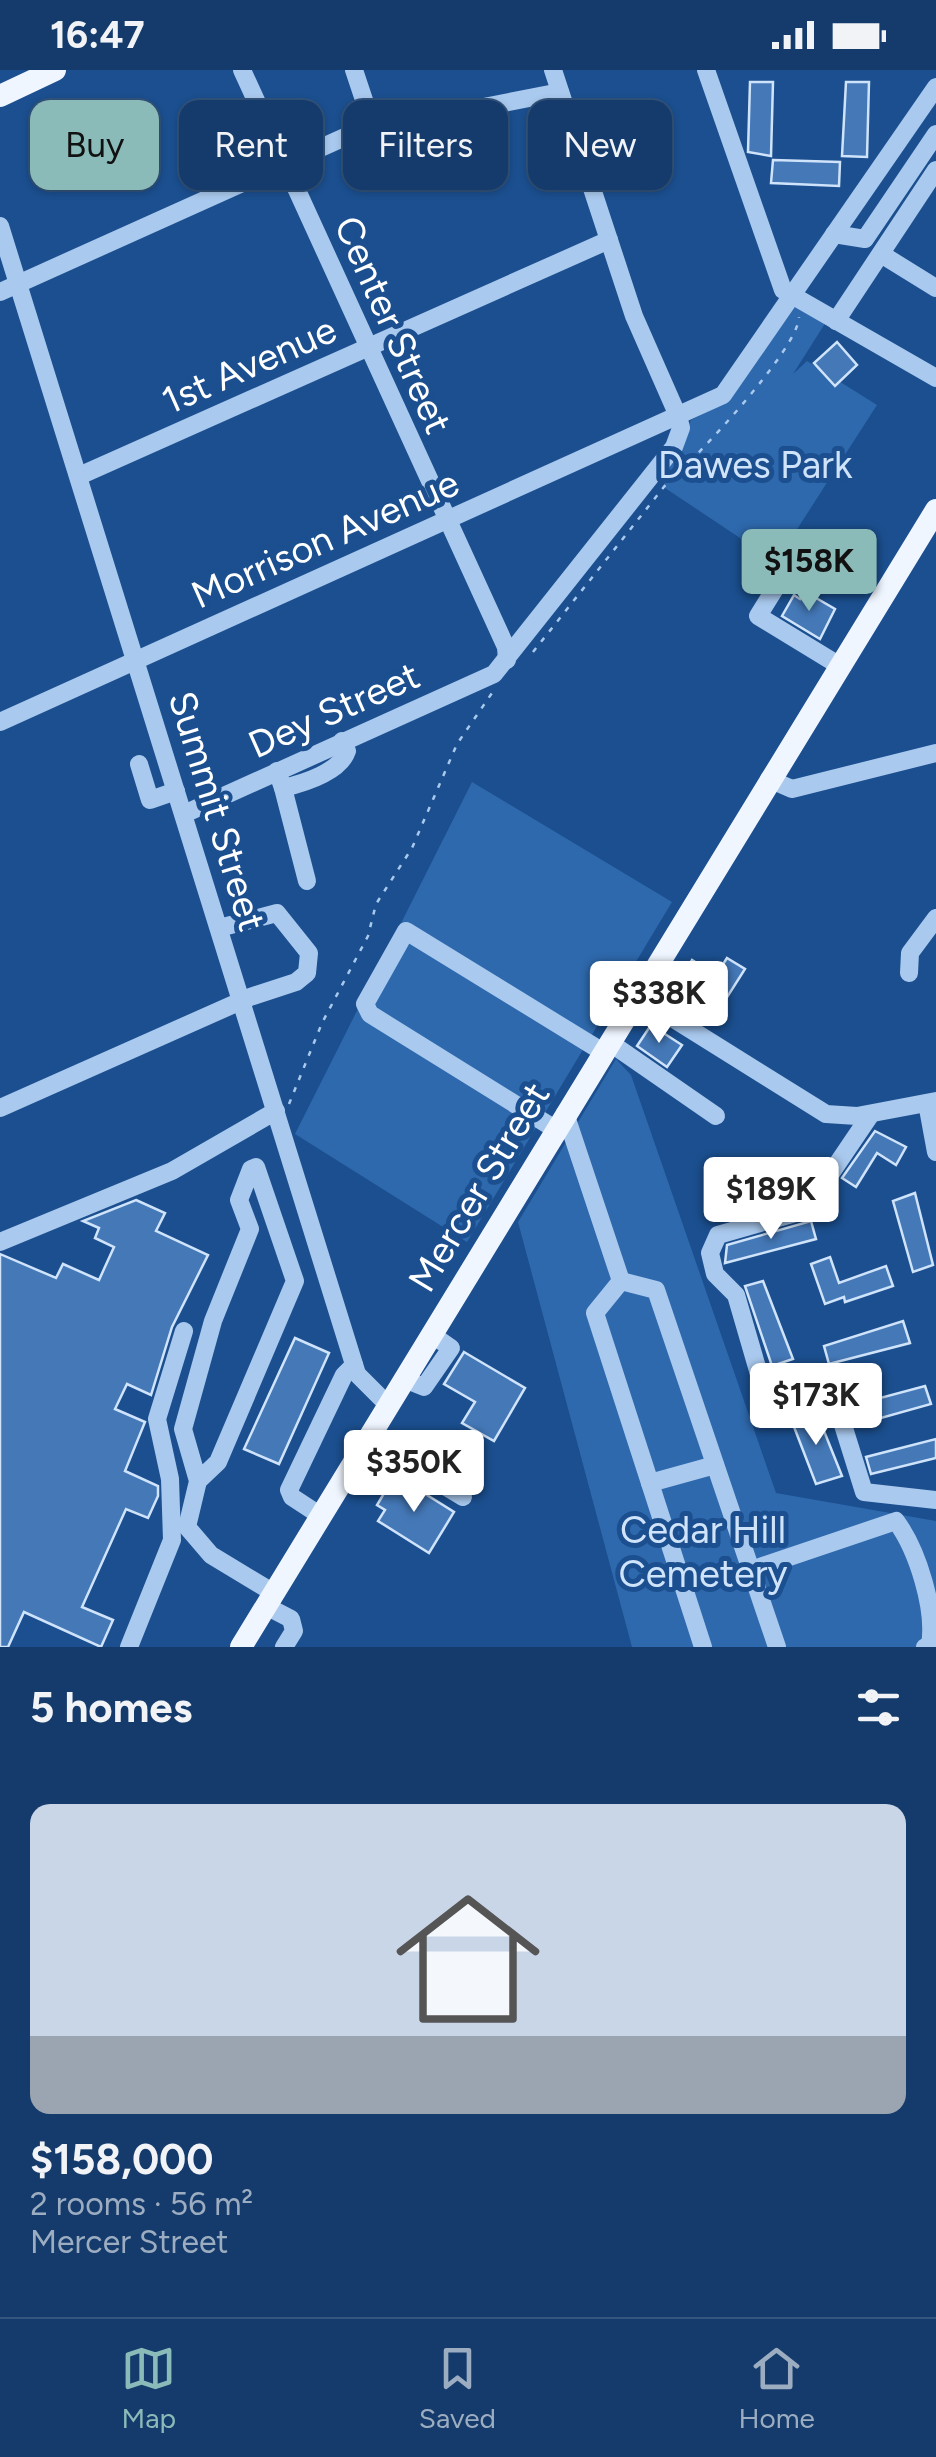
<!DOCTYPE html>
<meta charset="utf-8">
<style>
:root{--surface:#143b6b;--page:#1d4271;--text:#f1f3f6;--muted:#9dadc1;--line:#33557e;--accent:#8bbbb9}
body{margin:0;font-family:Figtree,sans-serif;background:var(--page);color:var(--text);height:100vh;display:flex;flex-direction:column;font-size:38px;white-space:nowrap}
*{box-sizing:border-box;margin:0}
p{font-size:32px;color:var(--muted)}
.icon{flex:none;width:55px;height:55px;fill:none;stroke:currentColor;stroke-width:2;stroke-linecap:round;stroke-linejoin:round}
.map{position:relative;height:1577px;overflow:hidden}
.sheet{display:flex;flex-direction:column;background:var(--surface);flex:1}
.sheet>*{flex:none}
.hud{position:absolute;left:30px;top:30px;width:878px;height:90px;display:flex;gap:20px}
.price{position:absolute;translate:-50% -85px;padding:0 22px;border-radius:10px;background:#fff;color:#222;font-size:32px;line-height:65px;filter:drop-shadow(0 2px 5px #0008)}
.price::after{content:'';position:absolute;left:50%;top:60px;width:30px;height:22px;margin-left:-15px;background:inherit;clip-path:polygon(0 0,100% 0,50% 100%)}
.price.current{background:var(--accent);color:#111}
ul{padding:0;list-style:none}
li{display:grid;align-content:center;gap:20px;height:530px;padding:0 30px}
li span{display:grid;place-items:center;height:310px;border-radius:20px;color:#555}
li>.icon{margin-inline-start:auto}
span .icon{width:180px;height:180px;fill:#fffc;stroke-width:1}
li b{font-size:42px}
h2{display:flex;justify-content:space-between;align-items:center;height:120px;padding:0 30px;font-size:42px}
.pill{padding:0 35px;border-radius:20px;background:var(--surface);box-shadow:0 2px 8px #0004,0 0 0 2px var(--line);font-size:35px;line-height:90px}
.pill.current{background:var(--accent);color:#111}
.status{display:flex;justify-content:space-between;align-items:center;height:70px;padding:0 50px;background:var(--surface);direction:ltr}
.status svg{height:28px;fill:currentColor}
.menu{display:flex;justify-content:space-around;align-items:center;height:140px;border-top:2px solid var(--line);background:var(--surface);font-size:28px;color:var(--muted)}
.menu a{display:grid;justify-items:center;gap:5px}
.menu .current{color:var(--accent)}
.map>svg:first-child{display:block}
.green{fill:#2e69ad}
.building{fill:#4478b7;stroke:#cfe3fa;stroke-width:2.5}
.lines{fill:none;stroke-linecap:round;stroke-linejoin:round}
.path{stroke:#a9c9ee;stroke-width:2.5;stroke-dasharray:5 8;stroke-linecap:butt}
.minor{stroke:#a9c9ee;stroke-width:18}
.major{stroke:#f0f6ff;stroke-width:22}
.labels{text-anchor:middle;stroke-width:10;stroke-linejoin:round;paint-order:stroke}
.street-label{font-size:38px;fill:#fff;stroke:#1b4f8f}
.park-label{font-size:38px;fill:#cfe3fa;stroke:#1b4f8f}
</style>
<div class="status"><b>16:47</b><svg viewBox="0 0 49 12"><path d="M0 12V9h3v3zM5 12V6h3v6zM10 12V3h3v9zM15 12V0h3v12zM26 1h20v11H26zM47 4h2v5h-2z"/></svg></div>
<div class="map">
<svg width="936" height="1577" viewBox="0 0 936 1577">
<rect width="100%" height="100%" fill="#1b4f8f"/>
<g class="green">
<polygon points="795,234 826,252 793,304 807,291 877,335 776,492 665,418 664,406 691,350 718,336"/>
<polygon points="472,712 672,832 467,1172 295,1064"/>
<polygon points="616,989 631,1005 776,1423 936,1451 936,1577 632,1577 518,1152"/>
</g>
<g class="building">
<polygon points="750,12 773,12 771,86 748,82"/>
<polygon points="846,12 869,12 867,87 842,86"/>
<polygon points="773,90 840,92 839,116 771,113"/>
<polygon points="837,272 857,295 835,316 814,293"/>
<polygon points="804,521 835,539 820,569 782,546 794,525 800,529"/>
<polygon points="727,888 745,899 724,932 685,902 692,890 716,905"/>
<polygon points="651,955 682,975 667,997 637,976"/>
<polygon points="875,1061 906,1077 896,1095 877,1083 856,1117 842,1108"/>
<polygon points="915,1123 933,1195 913,1202 893,1131"/>
<polygon points="136,1130 165,1143 156,1161 208,1185 172,1257 151,1325 127,1314 115,1339 145,1352 125,1401 158,1416 158,1426 148,1448 126,1439 82,1537 113,1550 101,1577 24,1542 8,1577 0,1577 0,1184 56,1208 63,1194 99,1210 114,1177 95,1168 99,1158 83,1151"/>
<polygon points="811,1151 816,1169 725,1193 727,1175"/>
<polygon points="830,1187 839,1213 886,1196 893,1216 845,1232 844,1227 825,1234 811,1194"/>
<polygon points="763,1211 793,1289 772,1296 745,1216"/>
<polygon points="903,1251 910,1273 829,1294 824,1276"/>
<polygon points="295,1268 329,1283 279,1394 244,1379"/>
<polygon points="464,1282 525,1318 494,1371 462,1353 475,1332 444,1314"/>
<polygon points="925,1316 931,1334 856,1355 850,1336"/>
<polygon points="816,1341 842,1406 816,1414 791,1349"/>
<polygon points="936,1369 936,1388 871,1404 866,1387"/>
<polygon points="403,1410 454,1442 429,1483 378,1451 385,1440 377,1435 389,1415 397,1420"/>
</g>
<g class="lines">
<g class="path">
<path d="M533 582 667 413C694 391 799 278 799 247"/>
<polyline points="289,1034 322,953 368,866 376,834 412,778 457,674 492,623"/>
</g>
<g class="minor">
<polyline points="242,0 506,577 507,590"/>
<polyline points="354,0 373,57"/>
<polyline points="706,0 783,220 936,308"/>
<polyline points="0,156 357,1304 388,1335"/>
<polyline points="834,164 865,169 936,64"/>
<polyline points="881,184 936,218"/>
<polyline points="0,222 356,62 560,22"/>
<polyline points="836,251 936,100"/>
<polyline points="79,406 609,170"/>
<polyline points="781,509 758,546 840,596"/>
<polyline points="0,652 723,325 936,17"/>
<polyline points="139,694 150,730 176,721"/>
<path d="M277 701 283 718C304 713 340 702 347 681L342 671"/>
<polyline points="769,709 792,719 936,683"/>
<polyline points="283,718 307,811"/>
<polyline points="184,744 494,604 674,377 681,358 678,346 634,246 553,0"/>
<polyline points="909,903 910,883 936,848"/>
<polyline points="637,926 826,1044 857,1046 936,1031"/>
<polyline points="609,972 716,1046"/>
<polyline points="927,1033 936,1082"/>
<polyline points="0,1038 250,927 296,912 307,903 309,883 277,843 219,858"/>
<polyline points="565,1043 621,1211"/>
<polyline points="871,1044 806,1140 718,1165 710,1183 715,1204 736,1225 770,1342 833,1323 864,1422 936,1430"/>
<polyline points="555,1059 370,944 365,934 406,861 603,982"/>
<polyline points="0,1172 172,1101 276,1041"/>
<polyline points="621,1211 656,1220 777,1577"/>
<polyline points="621,1211 595,1243 703,1577"/>
<polyline points="404,1309 424,1317 451,1278 431,1264"/>
<polyline points="367,1369 463,1427"/>
<polyline points="198,1411 218,1392 295,1211 256,1097 251,1099 239,1130 250,1159 213,1251 183,1359 198,1411 187,1457 211,1485 274,1523"/>
<polyline points="650,1413 715,1395"/>
<polyline points="321,1446 292,1427 289,1420 344,1305 354,1295"/>
<path d="M751 1500 896 1451C918 1481 936 1540 930 1575L925 1577"/>
<polyline points="266,1536 291,1549 294,1561 284,1577"/>
<polyline points="129,1577 172,1470 170,1409 157,1349 184,1261"/>
</g>
<g class="major">
<polyline points="0,26 55,0"/>
<polyline points="241,1577 936,440"/>
</g>
</g>
<g class="labels">
<g class="street-label">
<text transform="translate(393 255) rotate(66)" y="13">Center Street</text>
<text transform="translate(249 295) rotate(-24)" y="13">1st Avenue</text>
<text transform="translate(325 469) rotate(-24)" y="13">Morrison Avenue</text>
<text transform="translate(334 640) rotate(-24)" y="13">Dey Street</text>
<text transform="translate(217 741) rotate(73)" y="13">Summit Street</text>
<text transform="translate(479 1117) rotate(-59)" y="13">Mercer Street</text>
</g>
<g class="park-label">
<text x="755" y="408">Dawes Park</text>
<text x="703" y="1473">Cedar Hill<tspan x="703" dy="44">Cemetery</tspan></text>
</g>
</g>
</svg>
<b class="price current" style="left:809px;top:544px">$158K</b>
<b class="price" style="left:659px;top:976px">$338K</b>
<b class="price" style="left:771px;top:1172px">$189K</b>
<b class="price" style="left:816px;top:1378px">$173K</b>
<b class="price" style="left:414px;top:1445px">$350K</b>
<div class="hud">
<a class="pill current">Buy</a>
<a class="pill">Rent</a>
<a class="pill">Filters</a>
<a class="pill">New</a>
</div>
</div>
<section class="sheet">
<h2>5 homes<svg class="icon" aria-label="filters" viewBox="0 0 24 24"><path d="M4 7h16M4 17h16"/><circle cx="9" cy="7" r="2"/><circle cx="15" cy="17" r="2"/></svg></h2>
<ul>
<li><span style="background:linear-gradient(#c9d6e8 75%,#9aa5b1 0)"><svg class="icon" aria-label="home" viewBox="0 0 24 24"><path d="M3 11l9-7 9 7M6 9v11h12V9"/></svg></span><div><b>$158,000</b><p>2 rooms · 56 m²</p><p>Mercer Street</p></div></li>
</ul>
</section>
<nav class="menu">
<a class="current"><svg class="icon" aria-label="map" viewBox="0 0 24 24"><path d="M3 6l6-2 6 2 6-2v14l-6 2-6-2-6 2zM9 4v14M15 6v14"/></svg>Map</a>
<a><svg class="icon" aria-label="saved" viewBox="0 0 24 24"><path d="M7 4h10v16l-5-4-5 4z"/></svg>Saved</a>
<a><svg class="icon" aria-label="home" viewBox="0 0 24 24"><path d="M3 11l9-7 9 7M6 9v11h12V9"/></svg>Home</a>
</nav>
